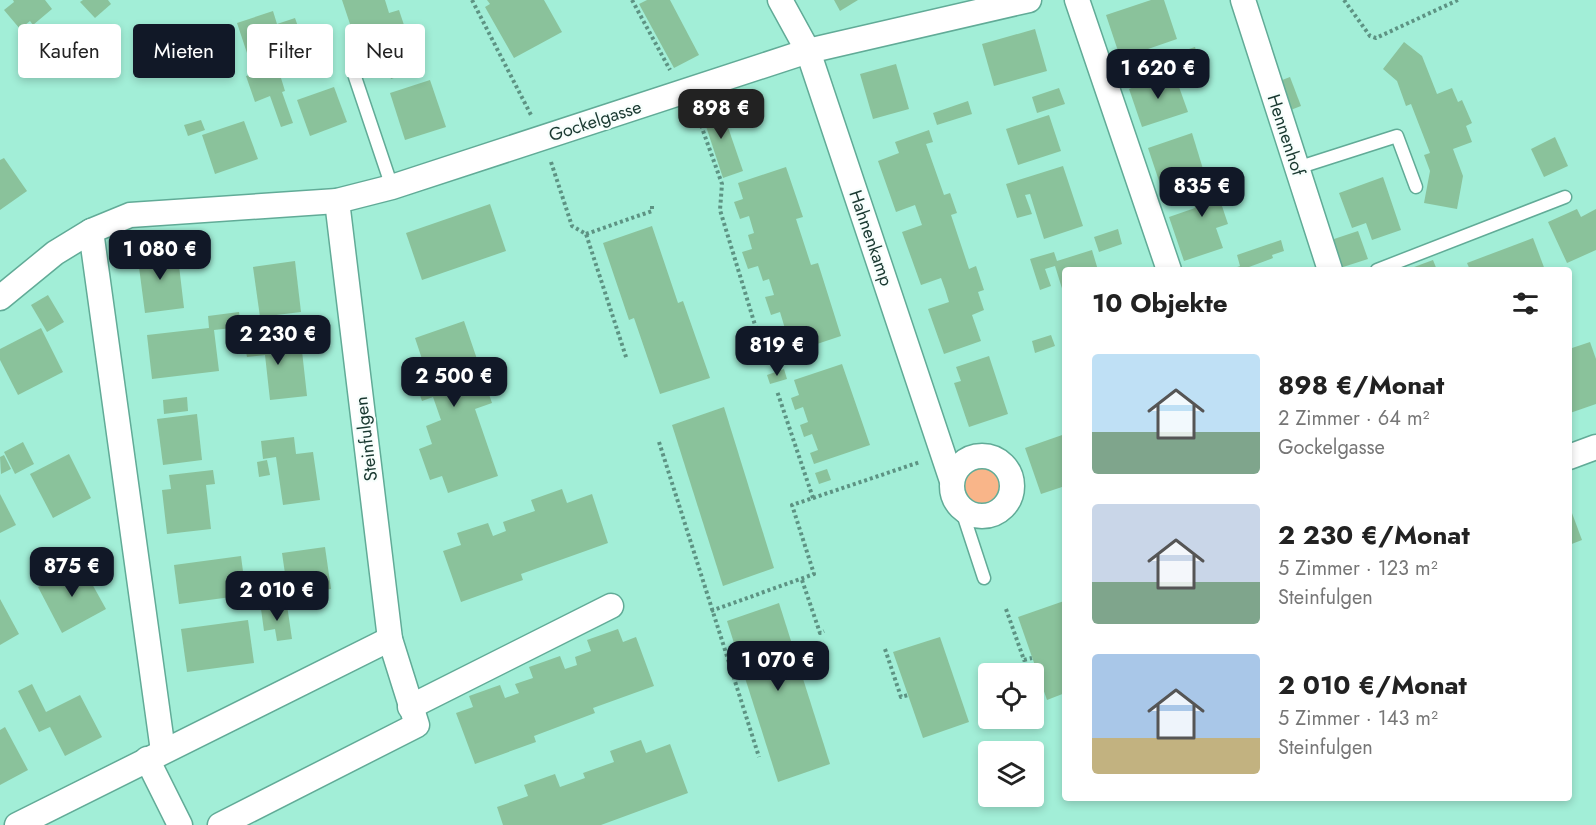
<!DOCTYPE html>
<html lang="de">
<meta charset="utf-8">
<style>
:root{--surface:#fff;--page:#f2f2f2;--text:#222;--muted:#767676;--accent:#111827}
body{margin:0;font-family:Jost,sans-serif;background:var(--page);color:var(--text);height:100vh;display:flex;flex-direction:column;font-size:22px;white-space:nowrap}
*{box-sizing:border-box;margin:0}
p{font-size:20px;color:var(--muted)}
.icon{flex:none;width:33px;height:33px;fill:none;stroke:currentColor;stroke-width:2;stroke-linecap:round;stroke-linejoin:round}
.map{position:relative;flex:1;overflow:hidden}
.side{position:absolute;left:1062px;top:267px;width:510px;height:534px;display:flex;flex-direction:column;background:var(--surface);border-radius:6px;box-shadow:0 3px 9px #0003}
.side>*{flex:none}
.hud{position:absolute;left:18px;top:24px;width:570px;height:54px;display:flex;gap:12px}
.tools{position:absolute;left:978px;top:663px;display:grid;gap:12px}
.tools a{display:grid;place-items:center;width:66px;height:66px;border-radius:6px;background:var(--surface);box-shadow:0 3px 9px #0003;font-size:30px}
.price{position:absolute;translate:-50% -51px;padding:0 14px;border-radius:12px;background:var(--accent);color:#fff;font-size:20px;line-height:39px;filter:drop-shadow(0 2px 3px #0008)}
.price::after{content:'';position:absolute;left:50%;top:36px;width:18px;height:14px;margin-left:-9px;background:inherit;clip-path:polygon(0 0,100% 0,50% 100%)}
.price.current{background:#222;color:#fff}
ul{padding:0;list-style:none}
li{display:flex;align-items:center;gap:18px;height:150px;padding:0 30px}
li span{display:grid;place-items:center;flex:none;width:168px;height:120px;border-radius:6px;color:#555}
li>.icon{margin-inline-start:auto}
span .icon{width:72px;height:72px;fill:#fffc;stroke-width:1}
li b{font-size:26px}
h2{display:flex;justify-content:space-between;align-items:center;height:72px;padding:0 30px;font-size:26px}
.pill{padding:0 21px;border-radius:6px;background:var(--surface);box-shadow:0 3px 9px #0003;font-size:21px;line-height:54px}
.pill.current{background:var(--accent);color:#fff}
.map>svg:first-child{display:block}
.green{fill:#f9b589}
.building{fill:#8ac29b}
.lines{fill:none;stroke-linecap:round;stroke-linejoin:round}
.service-casing{stroke:#61ab97;stroke-width:15}
.minor-casing{stroke:#61ab97;stroke-width:27}
.path{stroke:#5d9383;stroke-width:4;stroke-dasharray:3 3;stroke-linecap:butt}
.service{stroke:#fff;stroke-width:12}
.minor{stroke:#fff;stroke-width:24}
.labels{text-anchor:middle;stroke-width:4.5;stroke-linejoin:round;paint-order:stroke}
.street-label{font-size:18px;fill:#193830;stroke:#f7fefc}
</style>
<div class="map">
<svg width="1596" height="825" viewBox="0 0 1596 825">
<rect width="100%" height="100%" fill="#a2eed7"/>
<circle class="green" cx="982" cy="486" r="20"/>
<g class="building">
<polygon points="13,0 45,0 52,9 33,25 30,21 20,29 4,10 14,2"/>
<polygon points="83,0 108,0 111,4 95,18 80,2"/>
<polygon points="342,0 385,0 389,13 399,10 409,40 361,57"/>
<polygon points="487,0 544,0 562,32 514,58 485,7 490,4"/>
<polygon points="647,0 670,0 699,55 674,68 639,4"/>
<polygon points="834,0 858,0 840,11"/>
<polygon points="1151,0 1164,0 1177,39 1148,49 1152,63 1125,72 1106,15"/>
<polygon points="273,11 277,24 295,18 308,55 287,63 281,78 285,91 282,92 293,123 281,127 270,96 255,102 246,76 254,74 237,23"/>
<polygon points="1035,29 1047,71 994,86 982,44"/>
<polygon points="1404,42 1422,56 1437,94 1452,88 1458,102 1462,100 1472,123 1466,126 1472,142 1453,149 1463,176 1457,209 1424,203 1430,171 1424,155 1430,153 1411,104 1406,106 1397,81 1383,69"/>
<polygon points="1195,47 1199,61 1170,71 1165,57"/>
<polygon points="410,53 416,70 391,79 385,61"/>
<polygon points="896,64 909,109 873,119 860,74"/>
<polygon points="1174,73 1188,112 1142,127 1129,89"/>
<polygon points="1290,77 1301,106 1288,111 1277,82"/>
<polygon points="430,80 446,127 405,140 390,93"/>
<polygon points="334,87 347,122 310,136 297,100"/>
<polygon points="1059,88 1065,104 1037,113 1032,97"/>
<polygon points="719,101 743,171 723,178 700,108"/>
<polygon points="968,101 972,114 937,125 933,113"/>
<polygon points="1049,115 1061,151 1018,165 1006,129"/>
<polygon points="201,120 205,130 188,136 184,125"/>
<polygon points="244,121 258,159 215,174 202,135"/>
<polygon points="929,130 933,142 926,144 944,195 950,193 957,213 951,215 969,269 976,266 984,290 978,292 984,310 972,315 981,341 944,354 928,309 949,302 945,289 941,278 921,285 902,232 922,225 915,205 896,212 878,161 899,153 895,142"/>
<polygon points="1192,133 1203,169 1160,184 1148,148"/>
<polygon points="1555,137 1568,166 1544,177 1531,149"/>
<polygon points="4,158 27,191 0,210 0,160"/>
<polygon points="1063,166 1083,226 1044,239 1030,194 1025,195 1032,214 1017,218 1006,184"/>
<polygon points="786,167 803,217 796,219 811,265 818,263 841,336 784,355 781,345 789,342 780,312 771,315 765,297 774,295 769,279 763,281 758,266 748,269 742,252 752,249 748,235 754,233 749,216 740,219 734,202 743,199 738,183"/>
<polygon points="1221,173 1229,197 1220,200 1228,224 1216,228 1223,248 1184,261 1169,217 1195,208 1187,184"/>
<polygon points="1383,177 1401,230 1372,240 1366,223 1352,228 1339,193"/>
<polygon points="490,204 506,251 422,280 406,233"/>
<polygon points="1577,209 1581,217 1596,209 1596,250 1567,263 1548,222"/>
<polygon points="652,226 678,303 683,301 710,378 660,394 634,318 629,320 603,243"/>
<polygon points="1118,229 1122,244 1099,252 1094,237"/>
<polygon points="1358,231 1368,259 1340,268 1331,240"/>
<polygon points="1533,238 1545,270 1470,270 1467,263"/>
<polygon points="1281,240 1284,251 1272,255 1273,258 1241,270 1229,270 1240,266 1237,255"/>
<polygon points="164,248 166,259 178,257 184,308 145,313 137,252"/>
<polygon points="1092,250 1098,270 1065,270 1065,298 1055,266 1045,269 1051,286 1040,290 1030,259 1054,252 1057,261"/>
<polygon points="1433,260 1437,270 1406,270"/>
<polygon points="295,261 301,312 260,317 253,267"/>
<polygon points="48,295 64,322 47,332 31,305"/>
<polygon points="239,312 241,327 214,330 219,371 152,379 147,335 209,328 208,316"/>
<polygon points="464,321 492,403 475,409 498,476 448,493 442,476 430,480 419,449 432,444 426,426 441,420 433,397 422,401 411,370 424,365 415,338"/>
<polygon points="41,328 63,372 18,395 0,360 0,349"/>
<polygon points="269,329 275,354 302,351 307,396 270,400 265,355 247,357 242,332"/>
<polygon points="1051,335 1055,346 1035,353 1032,341"/>
<polygon points="1590,342 1596,359 1596,404 1570,413 1569,349"/>
<polygon points="989,356 1008,414 969,427 954,383 961,381 956,367"/>
<polygon points="842,364 870,445 814,464 810,453 818,450 812,434 804,437 800,425 808,422 803,407 795,410 791,398 799,395 794,380"/>
<polygon points="784,369 787,379 770,384 767,375"/>
<polygon points="187,397 188,411 164,414 163,400"/>
<polygon points="724,407 774,568 723,586 672,425"/>
<polygon points="197,414 202,460 163,465 157,419"/>
<polygon points="1065,434 1065,486 1041,494 1025,448"/>
<polygon points="294,437 296,454 313,452 320,500 283,505 276,457 263,459 261,441"/>
<polygon points="23,442 34,464 15,474 4,452"/>
<polygon points="69,454 91,498 53,518 30,474"/>
<polygon points="4,455 11,469 1,474 0,457"/>
<polygon points="267,460 270,475 259,477 257,462"/>
<polygon points="827,469 831,480 819,484 815,473"/>
<polygon points="213,470 215,484 206,485 211,529 167,534 162,490 171,489 169,475"/>
<polygon points="562,489 567,503 592,494 608,543 521,574 523,580 461,602 443,551 461,545 457,533 488,523 493,536 506,531 503,522 535,511 531,500"/>
<polygon points="0,494 16,525 0,533"/>
<polygon points="1569,505 1582,540 1569,545"/>
<polygon points="325,547 331,589 288,594 282,553"/>
<polygon points="241,556 246,595 179,604 174,565"/>
<polygon points="81,564 106,609 62,633 38,587"/>
<polygon points="0,599 19,634 0,645"/>
<polygon points="1064,601 1065,693 1047,700 1018,617"/>
<polygon points="779,603 830,764 778,782 727,621"/>
<polygon points="287,605 292,639 277,641 275,629 264,631 261,609"/>
<polygon points="248,620 254,663 187,672 181,629"/>
<polygon points="618,629 623,642 636,637 654,686 593,708 595,713 534,736 536,742 475,764 456,713 473,707 469,696 500,685 505,698 519,693 515,684 533,678 529,667 560,656 565,669 577,665 575,657 591,651 587,640"/>
<polygon points="940,637 969,722 923,738 893,652"/>
<polygon points="32,684 46,712 80,695 102,737 65,756 50,727 39,732 18,691"/>
<polygon points="5,727 28,770 0,785 0,730"/>
<polygon points="641,740 646,753 670,744 688,793 601,825 503,825 497,807 528,796 524,785 555,774 560,787 585,778 583,773 614,762 610,751"/>
</g>
<g class="lines">
<defs>
<g id="service">
<polyline points="355,77 392,187"/>
<polyline points="1297,168 1397,136 1416,187"/>
<polyline points="1377,270 1565,197"/>
<polyline points="961,508 984,578"/>
</g>
<g id="minor">
<polyline points="780,0 808,51 952,481"/>
<polyline points="1077,0 1169,270"/>
<polyline points="1243,0 1330,270"/>
<polyline points="0,298 55,253 91,231"/>
<circle cx="982" cy="486" r="30"/>
<polyline points="1569,457 1596,447"/>
<polyline points="410,707 611,606"/>
<polyline points="163,751 91,231 130,215 337,201 392,187 808,51 1029,0"/>
<polyline points="147,759 180,825"/>
<polyline points="17,825 390,639"/>
<polyline points="220,825 417,725 390,639 337,201"/>
</g>
</defs>
<use href="#service" class="service-casing"/>
<use href="#minor" class="minor-casing"/>
<g class="path">
<polyline points="472,0 532,117"/>
<polyline points="632,0 670,70"/>
<polyline points="1344,0 1370,36 1376,38 1458,0"/>
<polyline points="697,114 722,184 720,210 762,348"/>
<polyline points="551,162 572,226 586,234 627,360"/>
<polyline points="586,234 652,211 652,206"/>
<polyline points="659,442 759,757"/>
<polyline points="813,498 920,462"/>
<polyline points="802,580 820,633 824,631"/>
<polyline points="1006,609 1024,660 1032,658"/>
<polyline points="711,611 814,574 792,505 813,498 777,391"/>
<polyline points="885,649 901,697 908,695"/>
</g>
<use href="#service" class="service"/>
<use href="#minor" class="minor"/>
</g>
<g class="labels">
<g class="street-label">
<text transform="translate(595 121) rotate(-18)" y="6">Gockelgasse</text>
<text transform="translate(1286 135) rotate(72)" y="6">Hennenhof</text>
<text transform="translate(871 238) rotate(71)" y="6">Hahnenkamp</text>
<text transform="translate(366 439) rotate(-97)" y="6">Steinfulgen</text>
</g>
</g>
</svg>
<div class="tools">
<a><svg class="icon" aria-label="locate" viewBox="0 0 24 24"><circle cx="12" cy="12" r="6"/><path d="M12 2v4M12 18v4M2 12h4M18 12h4"/></svg></a>
<a><svg class="icon" aria-label="layers" viewBox="0 0 24 24"><path d="M12 4l9 5-9 5-9-5zM3 14l9 5 9-5"/></svg></a>
</div>
<b class="price" style="left:1158px;top:100px">1 620 €</b>
<b class="price current" style="left:721px;top:140px">898 €</b>
<b class="price" style="left:1202px;top:218px">835 €</b>
<b class="price" style="left:160px;top:281px">1 080 €</b>
<b class="price" style="left:278px;top:366px">2 230 €</b>
<b class="price" style="left:777px;top:377px">819 €</b>
<b class="price" style="left:454px;top:408px">2 500 €</b>
<b class="price" style="left:72px;top:598px">875 €</b>
<b class="price" style="left:277px;top:622px">2 010 €</b>
<b class="price" style="left:778px;top:692px">1 070 €</b>
<div class="hud">
<a class="pill">Kaufen</a>
<a class="pill current">Mieten</a>
<a class="pill">Filter</a>
<a class="pill">Neu</a>
</div>
<section class="side">
<h2>10 Objekte<svg class="icon" aria-label="filters" viewBox="0 0 24 24"><path d="M4 7h16M4 17h16"/><circle cx="9" cy="7" r="2"/><circle cx="15" cy="17" r="2"/></svg></h2>
<ul>
<li><span style="background:linear-gradient(#bfe0f5 65%,#7fa58c 0)"><svg class="icon" aria-label="home" viewBox="0 0 24 24"><path d="M3 11l9-7 9 7M6 9v11h12V9"/></svg></span><div><b>898 €/Monat</b><p>2 Zimmer · 64 m²</p><p>Gockelgasse</p></div></li>
<li><span style="background:linear-gradient(#c9d6e8 65%,#7fa58c 0)"><svg class="icon" aria-label="home" viewBox="0 0 24 24"><path d="M3 11l9-7 9 7M6 9v11h12V9"/></svg></span><div><b>2 230 €/Monat</b><p>5 Zimmer · 123 m²</p><p>Steinfulgen</p></div></li>
<li><span style="background:linear-gradient(#a9c7e8 70%,#c2b280 0)"><svg class="icon" aria-label="home" viewBox="0 0 24 24"><path d="M3 11l9-7 9 7M6 9v11h12V9"/></svg></span><div><b>2 010 €/Monat</b><p>5 Zimmer · 143 m²</p><p>Steinfulgen</p></div></li>
</ul>
</section>
</div>
